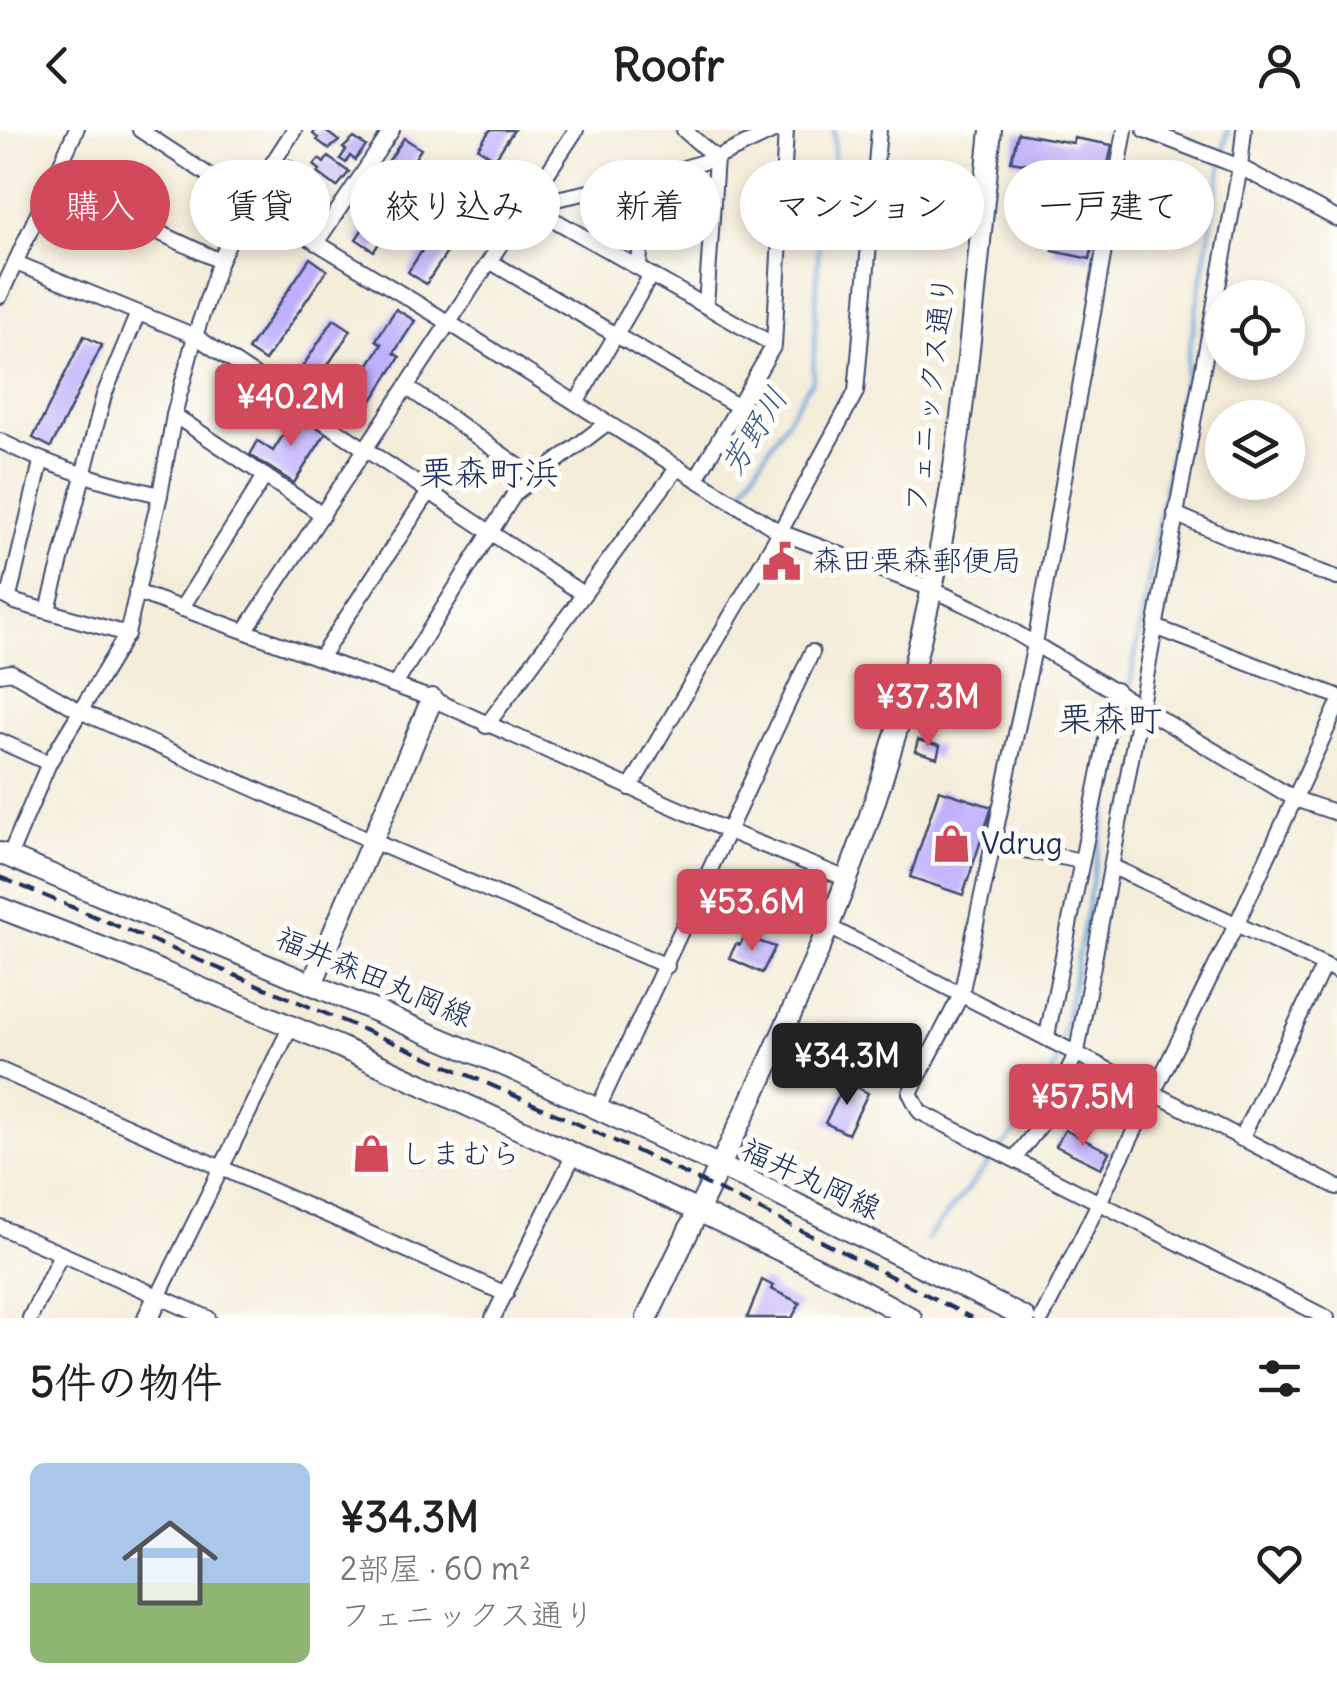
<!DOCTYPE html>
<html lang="ja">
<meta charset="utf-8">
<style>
:root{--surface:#fff;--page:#f2f2f2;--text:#202124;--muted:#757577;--line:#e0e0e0;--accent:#d1495b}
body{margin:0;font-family:Delius,"Klee One",sans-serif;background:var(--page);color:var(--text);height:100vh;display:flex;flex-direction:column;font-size:38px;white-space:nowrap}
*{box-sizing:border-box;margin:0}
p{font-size:32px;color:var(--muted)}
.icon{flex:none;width:55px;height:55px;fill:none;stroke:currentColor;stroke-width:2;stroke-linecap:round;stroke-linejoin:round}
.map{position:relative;height:1188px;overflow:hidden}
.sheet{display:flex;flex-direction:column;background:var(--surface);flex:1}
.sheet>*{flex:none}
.guide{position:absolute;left:30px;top:30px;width:1278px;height:90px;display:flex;gap:20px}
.buttons{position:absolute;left:1205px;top:150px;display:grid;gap:20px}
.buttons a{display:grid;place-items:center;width:100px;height:100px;border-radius:50%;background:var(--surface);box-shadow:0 5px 15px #0003;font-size:50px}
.price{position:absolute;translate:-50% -85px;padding:0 22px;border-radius:10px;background:var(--accent);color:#fff;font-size:32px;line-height:65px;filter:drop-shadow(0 2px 5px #0008)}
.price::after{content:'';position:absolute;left:50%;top:60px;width:30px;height:22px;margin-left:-15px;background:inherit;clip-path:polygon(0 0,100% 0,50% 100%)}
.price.selected{background:#222;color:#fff}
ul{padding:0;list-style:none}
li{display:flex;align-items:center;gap:30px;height:250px;padding:0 30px}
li+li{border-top:2px solid var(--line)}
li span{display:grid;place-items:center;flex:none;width:280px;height:200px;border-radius:15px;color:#555}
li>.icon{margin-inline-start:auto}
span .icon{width:120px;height:120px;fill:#fffc;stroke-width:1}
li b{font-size:42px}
h2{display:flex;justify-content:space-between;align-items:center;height:120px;padding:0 30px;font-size:42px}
.pill{padding:0 35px;border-radius:45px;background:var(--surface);box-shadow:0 5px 15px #0003;font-size:35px;line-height:90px}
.pill.selected{background:var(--accent);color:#fff}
header{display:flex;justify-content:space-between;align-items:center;height:130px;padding:0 30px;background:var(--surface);font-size:45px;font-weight:800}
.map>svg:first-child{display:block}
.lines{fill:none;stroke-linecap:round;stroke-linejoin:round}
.stream{stroke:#6aa7db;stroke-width:4}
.building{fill:#bfaffc}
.street-casing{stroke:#3c4c71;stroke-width:18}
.secondary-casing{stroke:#3c4c71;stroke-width:24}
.primary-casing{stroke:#3c4c71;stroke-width:24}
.street{stroke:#fff;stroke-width:14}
.secondary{stroke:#fff;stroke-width:20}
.primary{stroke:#fff;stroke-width:20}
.rail{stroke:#1b2f5e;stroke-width:4;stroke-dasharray:15 8;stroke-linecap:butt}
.labels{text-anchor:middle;stroke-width:10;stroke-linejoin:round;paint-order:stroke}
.street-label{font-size:30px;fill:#1b2f5e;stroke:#fdfcf7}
.poi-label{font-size:30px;fill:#1b2f5e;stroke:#fdfcf7;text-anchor:start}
.water-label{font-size:32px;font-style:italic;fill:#37598a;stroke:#fdfcf7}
.quarter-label{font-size:35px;fill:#1b2f5e;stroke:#fdfcf7}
</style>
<header><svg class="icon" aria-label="back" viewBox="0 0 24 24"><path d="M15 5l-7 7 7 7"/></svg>Roofr<svg class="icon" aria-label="person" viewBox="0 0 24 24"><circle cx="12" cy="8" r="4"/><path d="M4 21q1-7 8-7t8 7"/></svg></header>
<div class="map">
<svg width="1337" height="1188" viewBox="0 0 1337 1188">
<rect width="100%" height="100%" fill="#fdfcf7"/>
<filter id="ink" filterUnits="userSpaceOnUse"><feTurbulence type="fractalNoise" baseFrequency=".01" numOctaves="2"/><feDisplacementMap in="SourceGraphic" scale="20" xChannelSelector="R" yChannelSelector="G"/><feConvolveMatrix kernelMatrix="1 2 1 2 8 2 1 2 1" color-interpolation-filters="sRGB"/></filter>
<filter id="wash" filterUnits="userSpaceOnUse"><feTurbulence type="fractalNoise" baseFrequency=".0048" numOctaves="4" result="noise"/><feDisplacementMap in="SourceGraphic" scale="40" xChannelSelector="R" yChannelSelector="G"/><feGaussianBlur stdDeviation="2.25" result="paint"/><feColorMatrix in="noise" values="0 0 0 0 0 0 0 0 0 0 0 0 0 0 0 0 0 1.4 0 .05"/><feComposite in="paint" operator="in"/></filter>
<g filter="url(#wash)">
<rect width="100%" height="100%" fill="#f5edda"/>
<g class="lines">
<g class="stream">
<polyline points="1223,24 1228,0"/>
<polyline points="736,370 813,249 819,101 834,33 834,0"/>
<polyline points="1128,566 1222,34"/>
<polyline points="1062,910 1126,575"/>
<path d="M1002 1017C1029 988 1051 958 1060 919"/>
<polyline points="926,1110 996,1024"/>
</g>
</g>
<g id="blocks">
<g class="building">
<polygon points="316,0 324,0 339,11 329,19 317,10 318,8 313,4"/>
<polygon points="490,0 514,0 495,29 478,18"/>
<polygon points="1018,3 1073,13 1074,8 1112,15 1090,129 1053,121 1066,40 1011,31"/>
<polygon points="354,8 366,16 355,30 350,26 346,33 340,29 346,20 343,18"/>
<polygon points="404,8 421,19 401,50 408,55 388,86 394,90 374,121 356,109 376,79 369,74 390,42 384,38"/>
<polygon points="328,27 349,42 337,57 318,43 320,40 314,35 319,29 324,33"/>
<polygon points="290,30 310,44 301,56 282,42"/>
<polygon points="456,42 474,54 452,85 460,90 440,119 446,124 426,154 408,142 427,113 421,109 442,78 435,73"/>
<polygon points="301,71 310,78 301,90 292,83"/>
<polygon points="314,79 321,84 309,100 303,96"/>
<polygon points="310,128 327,140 265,231 248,220"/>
<polygon points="396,179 415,191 394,223 400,227 360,289 341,277 382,214 376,210"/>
<polygon points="334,189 351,200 310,262 293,251"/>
<polygon points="84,206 102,215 51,317 33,308"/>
<polygon points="297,284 326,303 294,353 250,325 258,311 273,321 287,299 283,297 290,287 293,290"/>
<polygon points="918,610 940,616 937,628 915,621"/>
<polygon points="939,660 992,677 963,765 910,747"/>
<polygon points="744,806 775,817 762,843 729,828 736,814 740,815"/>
<polygon points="846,952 868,963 848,1004 825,993"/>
<polygon points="1065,1000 1109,1022 1101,1038 1056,1016"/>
<polygon points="762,1150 773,1156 771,1159 800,1173 792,1188 747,1188"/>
</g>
</g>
</g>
<g filter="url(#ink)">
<use href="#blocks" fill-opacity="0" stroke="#3c4c71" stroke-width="2.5"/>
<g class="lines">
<defs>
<g id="street">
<polyline points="140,0 248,71 451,194 780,402 932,459 981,482 1295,669 1337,683"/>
<polyline points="684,0 716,28"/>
<polyline points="1125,0 1035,514 961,865 910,963 920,982 1327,1188"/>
<polyline points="1145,0 1240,37 1337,89"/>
<polyline points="51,52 220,131"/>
<polyline points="528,75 774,215"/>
<polyline points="528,75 645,50 716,28 776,0"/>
<polyline points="316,113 392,0"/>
<polyline points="491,132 739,277"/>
<polyline points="16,133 195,206 583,464"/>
<polyline points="639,137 645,50"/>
<polyline points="0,166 76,0"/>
<polyline points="706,176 716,28"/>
<polyline points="408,258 534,347"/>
<polyline points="576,273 651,145"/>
<polyline points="174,285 323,385"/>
<path d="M0 311C52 337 103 352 160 365"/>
<polyline points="696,349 774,215 786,0"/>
<polyline points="1175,384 1256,419 1337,448"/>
<polyline points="136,462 432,569 728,701 847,749"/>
<polyline points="0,464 15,472 127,504"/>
<polyline points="9,467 41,332"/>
<polyline points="181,479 265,346"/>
<polyline points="48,480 104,265 138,183"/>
<polyline points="1155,497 1337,566"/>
<polyline points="245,501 576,0"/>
<polyline points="320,528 429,362"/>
<polyline points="0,544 11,542 82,582 370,710 667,836"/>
<polyline points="395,555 515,363 607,293"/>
<polyline points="486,596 678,337"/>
<polyline points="0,611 49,633"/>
<polyline points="630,658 780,402 856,262 879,0"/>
<polyline points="993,714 1082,731"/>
<polyline points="9,727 49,633 127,504 160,365 174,285 195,206 220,131 248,71 294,0"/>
<polyline points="1113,737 1337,841"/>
<polyline points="827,796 1337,1057"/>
<polyline points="1047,906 1116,560"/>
<polyline points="0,940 506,1164"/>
<polyline points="598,978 812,522"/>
<polyline points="1241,1009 1324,835"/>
<polyline points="1015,1028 1043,992 1077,922 1240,37 1244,0"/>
<polyline points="0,1097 208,1188"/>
<polyline points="158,1167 291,896"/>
<polyline points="30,1188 61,1124"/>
<polyline points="493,1188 574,1024"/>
<polyline points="1042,1188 1236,795 1337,577"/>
</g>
<g id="secondary">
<polyline points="0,723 508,937 720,1036"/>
<polyline points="0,778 134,830 340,917 698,1081 647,1188"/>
<polyline points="312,854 432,569"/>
<polyline points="148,1188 158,1167"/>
</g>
<g id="primary">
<polyline points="720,1036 1025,1188"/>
<path d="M911 1188 844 1151 698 1081C751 972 804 862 847 749 883 656 911 556 932 458 965 308 975 153 991 0"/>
</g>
</defs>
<use href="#street" class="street-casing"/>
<use href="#secondary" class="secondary-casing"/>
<use href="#primary" class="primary-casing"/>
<use href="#street" class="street"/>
<use href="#secondary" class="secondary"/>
<use href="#primary" class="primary"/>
<path class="rail" d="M0 747C253 853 509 957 756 1078 828 1114 900 1151 972 1188"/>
</g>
</g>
<defs>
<symbol id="civic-bare" viewBox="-9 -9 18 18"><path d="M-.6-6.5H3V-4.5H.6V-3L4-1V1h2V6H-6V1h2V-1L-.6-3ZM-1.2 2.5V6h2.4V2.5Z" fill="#d1495b" stroke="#fdfcf7" stroke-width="2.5" paint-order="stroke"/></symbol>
<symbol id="shop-bare" viewBox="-9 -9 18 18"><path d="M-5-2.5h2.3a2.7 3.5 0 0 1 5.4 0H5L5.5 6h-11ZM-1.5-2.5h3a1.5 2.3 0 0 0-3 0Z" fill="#d1495b" stroke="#fdfcf7" stroke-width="2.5" paint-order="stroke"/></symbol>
</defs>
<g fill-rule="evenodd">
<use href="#civic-bare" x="754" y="404" width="55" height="55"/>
<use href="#shop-bare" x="924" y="686" width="55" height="55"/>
<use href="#shop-bare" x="344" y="996" width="55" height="55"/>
</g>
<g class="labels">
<g class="street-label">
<text transform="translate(930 264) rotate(-83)" y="10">フェニックス通り</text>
<text transform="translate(374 847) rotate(23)" y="10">福井森田丸岡線</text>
<text transform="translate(811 1049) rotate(25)" y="10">福井丸岡線</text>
</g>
<g class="poi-label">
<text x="812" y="441">森田栗森郵便局</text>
<text x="981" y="724">Vdrug</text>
<text x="401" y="1034">しまむら</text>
</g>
<g class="water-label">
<text transform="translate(754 301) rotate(-58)" y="11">芳野川</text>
</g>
<g class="quarter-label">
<text x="489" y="355">栗森町浜</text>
<text x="1110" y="601">栗森町</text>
</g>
</g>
</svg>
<div class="buttons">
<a><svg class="icon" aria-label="locate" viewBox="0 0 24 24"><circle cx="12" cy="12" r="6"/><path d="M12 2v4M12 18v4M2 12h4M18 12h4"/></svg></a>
<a><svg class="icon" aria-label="layers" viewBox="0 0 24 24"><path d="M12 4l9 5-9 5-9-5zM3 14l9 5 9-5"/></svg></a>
</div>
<b class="price" style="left:291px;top:319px">¥40.2M</b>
<b class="price" style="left:928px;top:619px">¥37.3M</b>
<b class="price" style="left:752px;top:824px">¥53.6M</b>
<b class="price selected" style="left:847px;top:978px">¥34.3M</b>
<b class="price" style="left:1083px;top:1019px">¥57.5M</b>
<div class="guide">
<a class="pill selected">購入</a>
<a class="pill">賃貸</a>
<a class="pill">絞り込み</a>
<a class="pill">新着</a>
<a class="pill">マンション</a>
<a class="pill">一戸建て</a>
</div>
</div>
<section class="sheet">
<h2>5件の物件<svg class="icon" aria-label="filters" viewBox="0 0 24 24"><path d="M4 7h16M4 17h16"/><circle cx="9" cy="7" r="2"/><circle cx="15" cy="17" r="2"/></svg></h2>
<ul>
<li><span style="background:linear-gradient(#a9c7e8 60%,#8fb573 0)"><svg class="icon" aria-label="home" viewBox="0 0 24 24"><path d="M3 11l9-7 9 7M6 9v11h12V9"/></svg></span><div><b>¥34.3M</b><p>2部屋 · 60 m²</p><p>フェニックス通り</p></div><svg class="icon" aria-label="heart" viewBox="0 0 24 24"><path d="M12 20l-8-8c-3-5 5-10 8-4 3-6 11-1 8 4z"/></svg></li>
</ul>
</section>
